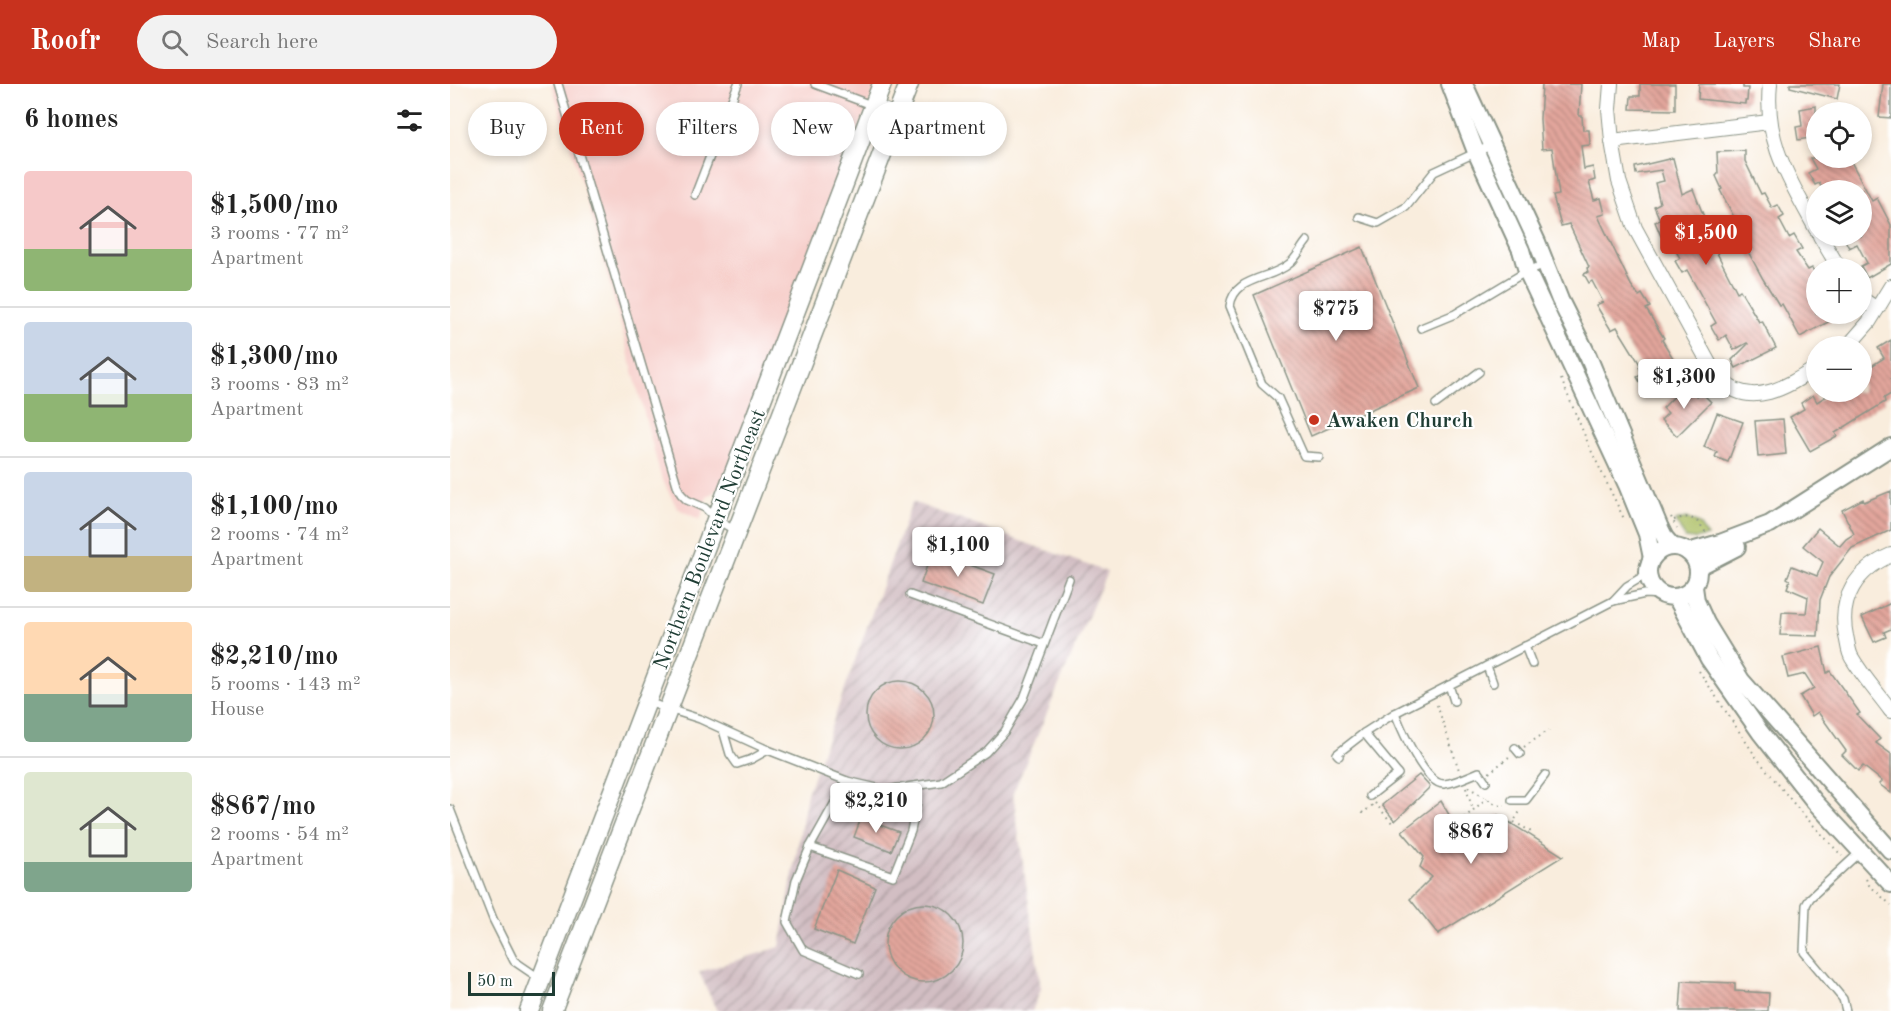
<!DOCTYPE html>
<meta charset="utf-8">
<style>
:root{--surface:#fff;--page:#f2f2f2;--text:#222;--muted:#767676;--line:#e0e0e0;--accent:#c8321e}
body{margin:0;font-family:"Old Standard TT",serif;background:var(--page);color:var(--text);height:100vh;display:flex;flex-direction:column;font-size:22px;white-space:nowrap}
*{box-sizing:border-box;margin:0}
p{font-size:20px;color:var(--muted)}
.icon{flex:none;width:33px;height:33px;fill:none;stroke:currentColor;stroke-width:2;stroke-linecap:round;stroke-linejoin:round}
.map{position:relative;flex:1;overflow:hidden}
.drawer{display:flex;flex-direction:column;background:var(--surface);width:450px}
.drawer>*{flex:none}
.hud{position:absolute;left:18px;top:18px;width:570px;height:54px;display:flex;gap:12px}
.buttons{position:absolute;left:1356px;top:18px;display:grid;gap:12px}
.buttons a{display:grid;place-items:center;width:66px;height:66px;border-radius:50%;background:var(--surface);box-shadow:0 3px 9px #0003;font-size:30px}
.scale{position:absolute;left:18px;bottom:15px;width:87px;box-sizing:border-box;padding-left:6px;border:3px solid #1f3d34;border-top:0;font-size:16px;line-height:21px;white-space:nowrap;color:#1f3d34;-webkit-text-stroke:4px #fff;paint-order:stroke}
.price{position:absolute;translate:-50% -51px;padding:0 14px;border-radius:6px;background:#fff;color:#222;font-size:20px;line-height:39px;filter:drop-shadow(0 2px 3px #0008)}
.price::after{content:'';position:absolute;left:50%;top:36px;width:18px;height:14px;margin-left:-9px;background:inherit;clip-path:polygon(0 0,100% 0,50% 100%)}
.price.current{background:var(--accent);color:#fff}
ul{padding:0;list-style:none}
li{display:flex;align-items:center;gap:18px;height:150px;padding:0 24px}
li+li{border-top:2px solid var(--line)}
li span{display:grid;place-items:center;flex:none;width:168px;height:120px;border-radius:6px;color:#555}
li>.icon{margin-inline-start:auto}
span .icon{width:72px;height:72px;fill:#fffc;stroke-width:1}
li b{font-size:26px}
h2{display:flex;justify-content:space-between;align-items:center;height:72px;padding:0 24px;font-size:26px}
.chip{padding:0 21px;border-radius:27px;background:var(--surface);box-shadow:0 3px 9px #0003;font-size:21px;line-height:54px}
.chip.current{background:var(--accent);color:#fff}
header{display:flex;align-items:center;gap:36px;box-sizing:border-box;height:84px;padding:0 30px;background:var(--accent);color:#fff}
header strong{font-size:28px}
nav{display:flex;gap:33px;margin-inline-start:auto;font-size:21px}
.search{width:420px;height:54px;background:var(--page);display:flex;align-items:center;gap:15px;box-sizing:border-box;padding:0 21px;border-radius:33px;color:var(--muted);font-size:22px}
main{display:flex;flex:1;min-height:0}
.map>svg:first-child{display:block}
.built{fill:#f7d0cc}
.industrial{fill:url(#industrial-furrows)}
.grass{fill:#abbe62;stroke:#657e4b;stroke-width:1.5}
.building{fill:url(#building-back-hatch)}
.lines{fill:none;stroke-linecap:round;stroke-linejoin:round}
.service-casing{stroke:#8c9588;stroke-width:10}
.minor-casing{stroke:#8c9588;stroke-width:16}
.tertiary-casing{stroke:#8c9588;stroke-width:20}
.secondary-casing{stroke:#8c9588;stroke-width:21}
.path{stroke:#8c9588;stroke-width:2;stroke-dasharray:1.5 4.5;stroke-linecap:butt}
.service{stroke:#fff;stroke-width:7}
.minor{stroke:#fff;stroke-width:14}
.tertiary{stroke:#fff;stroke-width:16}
.secondary{stroke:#fff;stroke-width:18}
.poi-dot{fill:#c8321e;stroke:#fff;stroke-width:2}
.labels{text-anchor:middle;stroke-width:4.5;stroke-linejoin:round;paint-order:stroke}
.poi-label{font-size:21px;font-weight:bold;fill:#1f3d34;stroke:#fff;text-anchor:start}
.street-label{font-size:21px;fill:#1f3d34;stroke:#fff}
</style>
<header>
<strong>Roofr</strong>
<div class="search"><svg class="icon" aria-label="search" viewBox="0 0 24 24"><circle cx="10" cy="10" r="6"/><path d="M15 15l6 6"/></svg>Search here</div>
<nav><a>Map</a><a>Layers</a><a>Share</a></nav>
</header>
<main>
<section class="drawer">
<h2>6 homes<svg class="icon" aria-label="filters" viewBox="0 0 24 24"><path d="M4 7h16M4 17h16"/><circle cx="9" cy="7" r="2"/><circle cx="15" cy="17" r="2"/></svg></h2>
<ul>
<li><span style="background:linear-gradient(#f6c9c9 65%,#8fb573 0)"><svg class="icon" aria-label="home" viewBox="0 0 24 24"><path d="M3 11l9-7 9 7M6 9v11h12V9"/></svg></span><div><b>$1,500/mo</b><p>3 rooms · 77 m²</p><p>Apartment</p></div></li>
<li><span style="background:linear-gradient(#c9d6e8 60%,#8fb573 0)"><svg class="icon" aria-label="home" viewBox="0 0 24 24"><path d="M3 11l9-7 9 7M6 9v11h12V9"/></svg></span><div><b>$1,300/mo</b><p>3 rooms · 83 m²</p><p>Apartment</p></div></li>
<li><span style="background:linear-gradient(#c9d6e8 70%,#c2b280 0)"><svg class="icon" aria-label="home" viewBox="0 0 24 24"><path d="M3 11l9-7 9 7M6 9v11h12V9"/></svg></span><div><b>$1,100/mo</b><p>2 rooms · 74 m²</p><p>Apartment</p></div></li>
<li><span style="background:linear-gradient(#ffd9b3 60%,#7fa58c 0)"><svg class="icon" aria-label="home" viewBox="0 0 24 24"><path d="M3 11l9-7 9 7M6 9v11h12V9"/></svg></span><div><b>$2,210/mo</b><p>5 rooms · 143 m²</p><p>House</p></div></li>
<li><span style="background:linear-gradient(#dfe7d0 75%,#7fa58c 0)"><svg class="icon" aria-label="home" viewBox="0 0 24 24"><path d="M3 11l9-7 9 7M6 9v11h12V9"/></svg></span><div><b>$867/mo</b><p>2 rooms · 54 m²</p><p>Apartment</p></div></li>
</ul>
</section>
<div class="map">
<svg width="1441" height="927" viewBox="0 0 1441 927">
<defs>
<pattern id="industrial-furrows" width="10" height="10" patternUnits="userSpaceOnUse" patternTransform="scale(1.5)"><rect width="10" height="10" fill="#d2bec3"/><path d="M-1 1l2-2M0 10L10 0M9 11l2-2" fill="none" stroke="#aa9c9f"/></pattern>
<pattern id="building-back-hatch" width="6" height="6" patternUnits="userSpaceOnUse" patternTransform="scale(1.5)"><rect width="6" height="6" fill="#e3a69c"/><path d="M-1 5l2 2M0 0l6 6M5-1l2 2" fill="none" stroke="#b78880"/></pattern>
</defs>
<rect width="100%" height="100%" fill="#fff"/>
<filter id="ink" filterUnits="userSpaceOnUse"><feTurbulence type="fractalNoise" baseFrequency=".0167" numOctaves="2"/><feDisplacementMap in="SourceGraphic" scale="12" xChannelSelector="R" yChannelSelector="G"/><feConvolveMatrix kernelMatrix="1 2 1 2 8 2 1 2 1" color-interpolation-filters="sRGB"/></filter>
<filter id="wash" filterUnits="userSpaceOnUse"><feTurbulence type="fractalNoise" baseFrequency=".008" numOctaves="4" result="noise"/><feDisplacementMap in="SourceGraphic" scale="24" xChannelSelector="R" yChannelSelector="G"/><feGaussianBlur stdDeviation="1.35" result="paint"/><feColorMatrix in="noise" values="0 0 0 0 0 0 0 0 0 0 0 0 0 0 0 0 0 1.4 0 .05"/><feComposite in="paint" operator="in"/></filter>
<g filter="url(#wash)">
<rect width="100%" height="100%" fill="#f9eddd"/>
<polygon class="built" points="102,0 426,0 273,401 257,413 250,436 227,424 211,393 145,144"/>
<polygon class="industrial" points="462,418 657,488 563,709 591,905 582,927 267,927 249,888 330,863 357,710"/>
<polygon class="grass" points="1236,434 1249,440 1257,452 1244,455 1235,454 1226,437"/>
<g id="blocks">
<g class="building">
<polygon points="1092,0 1131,0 1129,32 1132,32 1133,46 1139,46 1140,61 1131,62 1134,85 1143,83 1145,96 1139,98 1144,116 1151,114 1155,130 1148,132 1181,201 1189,212 1192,210 1200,223 1196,225 1214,254 1212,256 1226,279 1231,276 1238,288 1198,312 1187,293 1193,290 1189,283 1191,282 1167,243 1161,246 1146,221 1153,218 1142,197 1139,199 1134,190 1138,188 1137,184 1139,183 1119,140 1111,142 1103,112 1109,111 1102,64 1092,65 1090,35"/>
<polygon points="1190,0 1225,0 1225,26 1180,25 1181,12 1190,12"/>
<polygon points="1249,0 1293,0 1293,4 1298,4 1297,17 1295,17 1295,20 1248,15"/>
<polygon points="1340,0 1390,0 1387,15 1340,3"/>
<polygon points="1433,0 1441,0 1441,34 1429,33"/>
<polygon points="1366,22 1366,53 1348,56 1346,43 1352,42 1350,25"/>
<polygon points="1295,67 1295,77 1311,110 1314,109 1322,124 1328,121 1334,132 1329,135 1339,154 1344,151 1352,165 1346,168 1358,186 1362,184 1366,191 1366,230 1393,230 1350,253 1332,220 1329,221 1313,195 1295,162 1298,160 1270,106 1272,105 1266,92 1268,90 1267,68"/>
<polygon points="1223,74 1232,110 1243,105 1254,133 1252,134 1270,167 1267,169 1287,208 1290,206 1309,238 1312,237 1326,264 1286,284 1282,276 1298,260 1297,259 1284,266 1276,251 1269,256 1261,242 1266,239 1237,186 1232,189 1225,177 1230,174 1216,150 1211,152 1205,138 1210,136 1204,122 1210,119 1205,99 1214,97 1211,86 1186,90 1185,83"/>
<polygon points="1360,74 1399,74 1422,117 1427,114 1441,141 1441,180 1417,194 1411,182 1417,179 1407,160 1399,164 1393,152 1412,152 1412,106 1373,106 1369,99 1365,101 1358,89 1366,85"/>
<polygon points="912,163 969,304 861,352 804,211"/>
<polygon points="1441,256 1441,310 1434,314 1435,318 1385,349 1387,352 1360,367 1340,333 1354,325 1351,319 1363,311 1367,318 1383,308 1412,308 1412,288 1434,274 1428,264"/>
<polygon points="1235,301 1247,312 1251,308 1261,318 1227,352 1211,336 1218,329 1213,324"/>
<polygon points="1267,329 1293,338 1278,378 1265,373 1267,368 1254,363"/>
<polygon points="1333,335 1336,370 1308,373 1305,337"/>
<polygon points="1441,407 1441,446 1402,464 1379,493 1370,516 1368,552 1330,551 1332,528 1356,529 1358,513 1337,504 1340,496 1337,494 1342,482 1367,492 1373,478 1353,462 1368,444 1390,462 1396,455 1404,450 1392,426 1413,415 1414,418"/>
<polygon points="482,467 545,490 533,521 471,499"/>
<polygon points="1441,519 1441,545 1434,548 1436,553 1424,558 1412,533"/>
<polygon points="1371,563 1377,589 1380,587 1410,629 1407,631 1430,655 1426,659 1441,670 1441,709 1429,700 1432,697 1413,682 1408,687 1392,671 1396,667 1368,628 1362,632 1350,612 1364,604 1355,590 1338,594 1333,573"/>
<circle cx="450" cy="631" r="34"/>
<polygon points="969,691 980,703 945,737 932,721"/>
<polygon points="991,717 1016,760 1048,731 1113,772 988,850 960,815 982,793 970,783 974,773 952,747"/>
<polygon points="411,734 449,748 441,767 404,753"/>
<polygon points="387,786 425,803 403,860 364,845"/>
<circle cx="474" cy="859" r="39"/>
<polygon points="1232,897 1285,899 1285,907 1319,909 1318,927 1230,927"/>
</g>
</g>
</g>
<g filter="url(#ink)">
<use href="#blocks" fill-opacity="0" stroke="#8c9588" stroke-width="1.5"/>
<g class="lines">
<defs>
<g id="service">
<polyline points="108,0 228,404 231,410 237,416 255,424 267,436 286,447"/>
<polyline points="365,0 421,21"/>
<polyline points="245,111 288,0"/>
<polyline points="909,133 928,139 956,123 984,88 1042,61"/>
<path d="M857 157C851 164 846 175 839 180 820 196 784 192 780 222L812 300 828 314 854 372 869 373"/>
<polyline points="971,244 1005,230 1077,187 1096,180"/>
<polyline points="986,320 1029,288"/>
<polyline points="460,511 594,560"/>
<polyline points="1163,517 1177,502 1197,490"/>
<polyline points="1075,562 1082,580"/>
<polyline points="1037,582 1043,599"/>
<polyline points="999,601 1004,617"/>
<polyline points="197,618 250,635 318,666 397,697 436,706 491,698 536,668 555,647 574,614 619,495"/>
<path d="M945 629C951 644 975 701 994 700 1005 699 1019 692 1029 688L1036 698"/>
<polyline points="273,646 280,670 287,680 302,675 318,666"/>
<polyline points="914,649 948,690 920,712"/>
<polyline points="1065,664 1070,670"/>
<polyline points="889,672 887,670 914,649 945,629 1163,517 1195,510 1211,511"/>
<polyline points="1062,716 1076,716 1095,691"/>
<polyline points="0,725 43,835 64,877 89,894"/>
<polyline points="360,763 397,697"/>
<polyline points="409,890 353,866 337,838 346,796 360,763 443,792 461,747 467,718"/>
<polyline points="1396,927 1393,915 1354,868 1356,821 1360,814 1411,767"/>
</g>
<g id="minor">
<path d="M1161 0 1159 25 1162 57 1169 97 1185 144 1260 281C1263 286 1266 292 1271 296 1301 326 1338 302 1366 284"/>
<path d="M1320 0C1314 59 1340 96 1366 145"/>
<polyline points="424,22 447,32"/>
<polyline points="1162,57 1319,38"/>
<polyline points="1370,152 1389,184"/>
<polyline points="1412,215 1427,225"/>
<polyline points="1398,262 1419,238 1441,202"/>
<path d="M1441 471C1407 486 1388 514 1396 552 1398 559 1398 568 1402 574 1413 593 1428 609 1441 627"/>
</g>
<g id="tertiary">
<polyline points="1000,0 1026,68 1071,166 1077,187 1177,401 1197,450 1202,474"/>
<polyline points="1014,0 1087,158 1110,216 1138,272 1210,444 1215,454 1223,463"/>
<circle cx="1223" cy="488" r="25"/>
<polyline points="1238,468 1270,459 1320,440 1441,363"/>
<polyline points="1248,483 1287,463"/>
<polyline points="1244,503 1246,517 1256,539 1291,596 1441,767"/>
<polyline points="1226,513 1259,575 1310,648 1365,718 1441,800"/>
</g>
<g id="secondary">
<polyline points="79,927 432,0"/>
<polyline points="102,927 459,0"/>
</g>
</defs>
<use href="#service" class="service-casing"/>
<use href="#minor" class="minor-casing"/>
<use href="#tertiary" class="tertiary-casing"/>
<use href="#secondary" class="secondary-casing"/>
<g class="path">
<polyline points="1111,295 1140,364 1175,437"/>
<polyline points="1221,433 1227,444"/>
<path d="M1224 436C1240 430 1248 435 1256 449"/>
<polyline points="1249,587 1306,673 1350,727 1392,772"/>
<polyline points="987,621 1009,686"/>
<polyline points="1074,663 1099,646"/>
<polyline points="1039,689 1060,672"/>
<polyline points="1018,703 1047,721 1055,721"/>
<polyline points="1016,704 1023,726"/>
<polyline points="925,719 943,740"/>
<polyline points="912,728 913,729 924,720"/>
<polyline points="1064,738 1080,747 1078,750"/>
<polyline points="1062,740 1071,726"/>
<polyline points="1005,742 1037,714"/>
<polyline points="1416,795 1419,801 1441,821"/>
</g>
<use href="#service" class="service"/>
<use href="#minor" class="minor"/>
<use href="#tertiary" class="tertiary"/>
<use href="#secondary" class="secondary"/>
</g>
</g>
<circle class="poi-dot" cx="864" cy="336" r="6"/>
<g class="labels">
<g class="poi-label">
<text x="876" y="343">Awaken Church</text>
</g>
<g class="street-label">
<text transform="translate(259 455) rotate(-69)" y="7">Northern Boulevard Northeast</text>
</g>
</g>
</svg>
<div class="buttons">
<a><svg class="icon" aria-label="locate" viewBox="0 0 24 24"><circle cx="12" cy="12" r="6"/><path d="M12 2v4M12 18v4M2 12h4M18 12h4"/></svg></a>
<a><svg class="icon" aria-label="layers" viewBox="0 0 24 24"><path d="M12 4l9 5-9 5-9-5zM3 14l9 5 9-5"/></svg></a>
<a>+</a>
<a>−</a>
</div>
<div class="scale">50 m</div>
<b class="price current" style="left:1256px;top:182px">$1,500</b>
<b class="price" style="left:886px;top:258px">$775</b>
<b class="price" style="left:1234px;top:326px">$1,300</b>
<b class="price" style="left:508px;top:494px">$1,100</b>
<b class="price" style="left:426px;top:750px">$2,210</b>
<b class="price" style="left:1021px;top:781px">$867</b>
<div class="hud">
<a class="chip">Buy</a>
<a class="chip current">Rent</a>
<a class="chip">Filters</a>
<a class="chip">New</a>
<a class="chip">Apartment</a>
</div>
</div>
</main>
